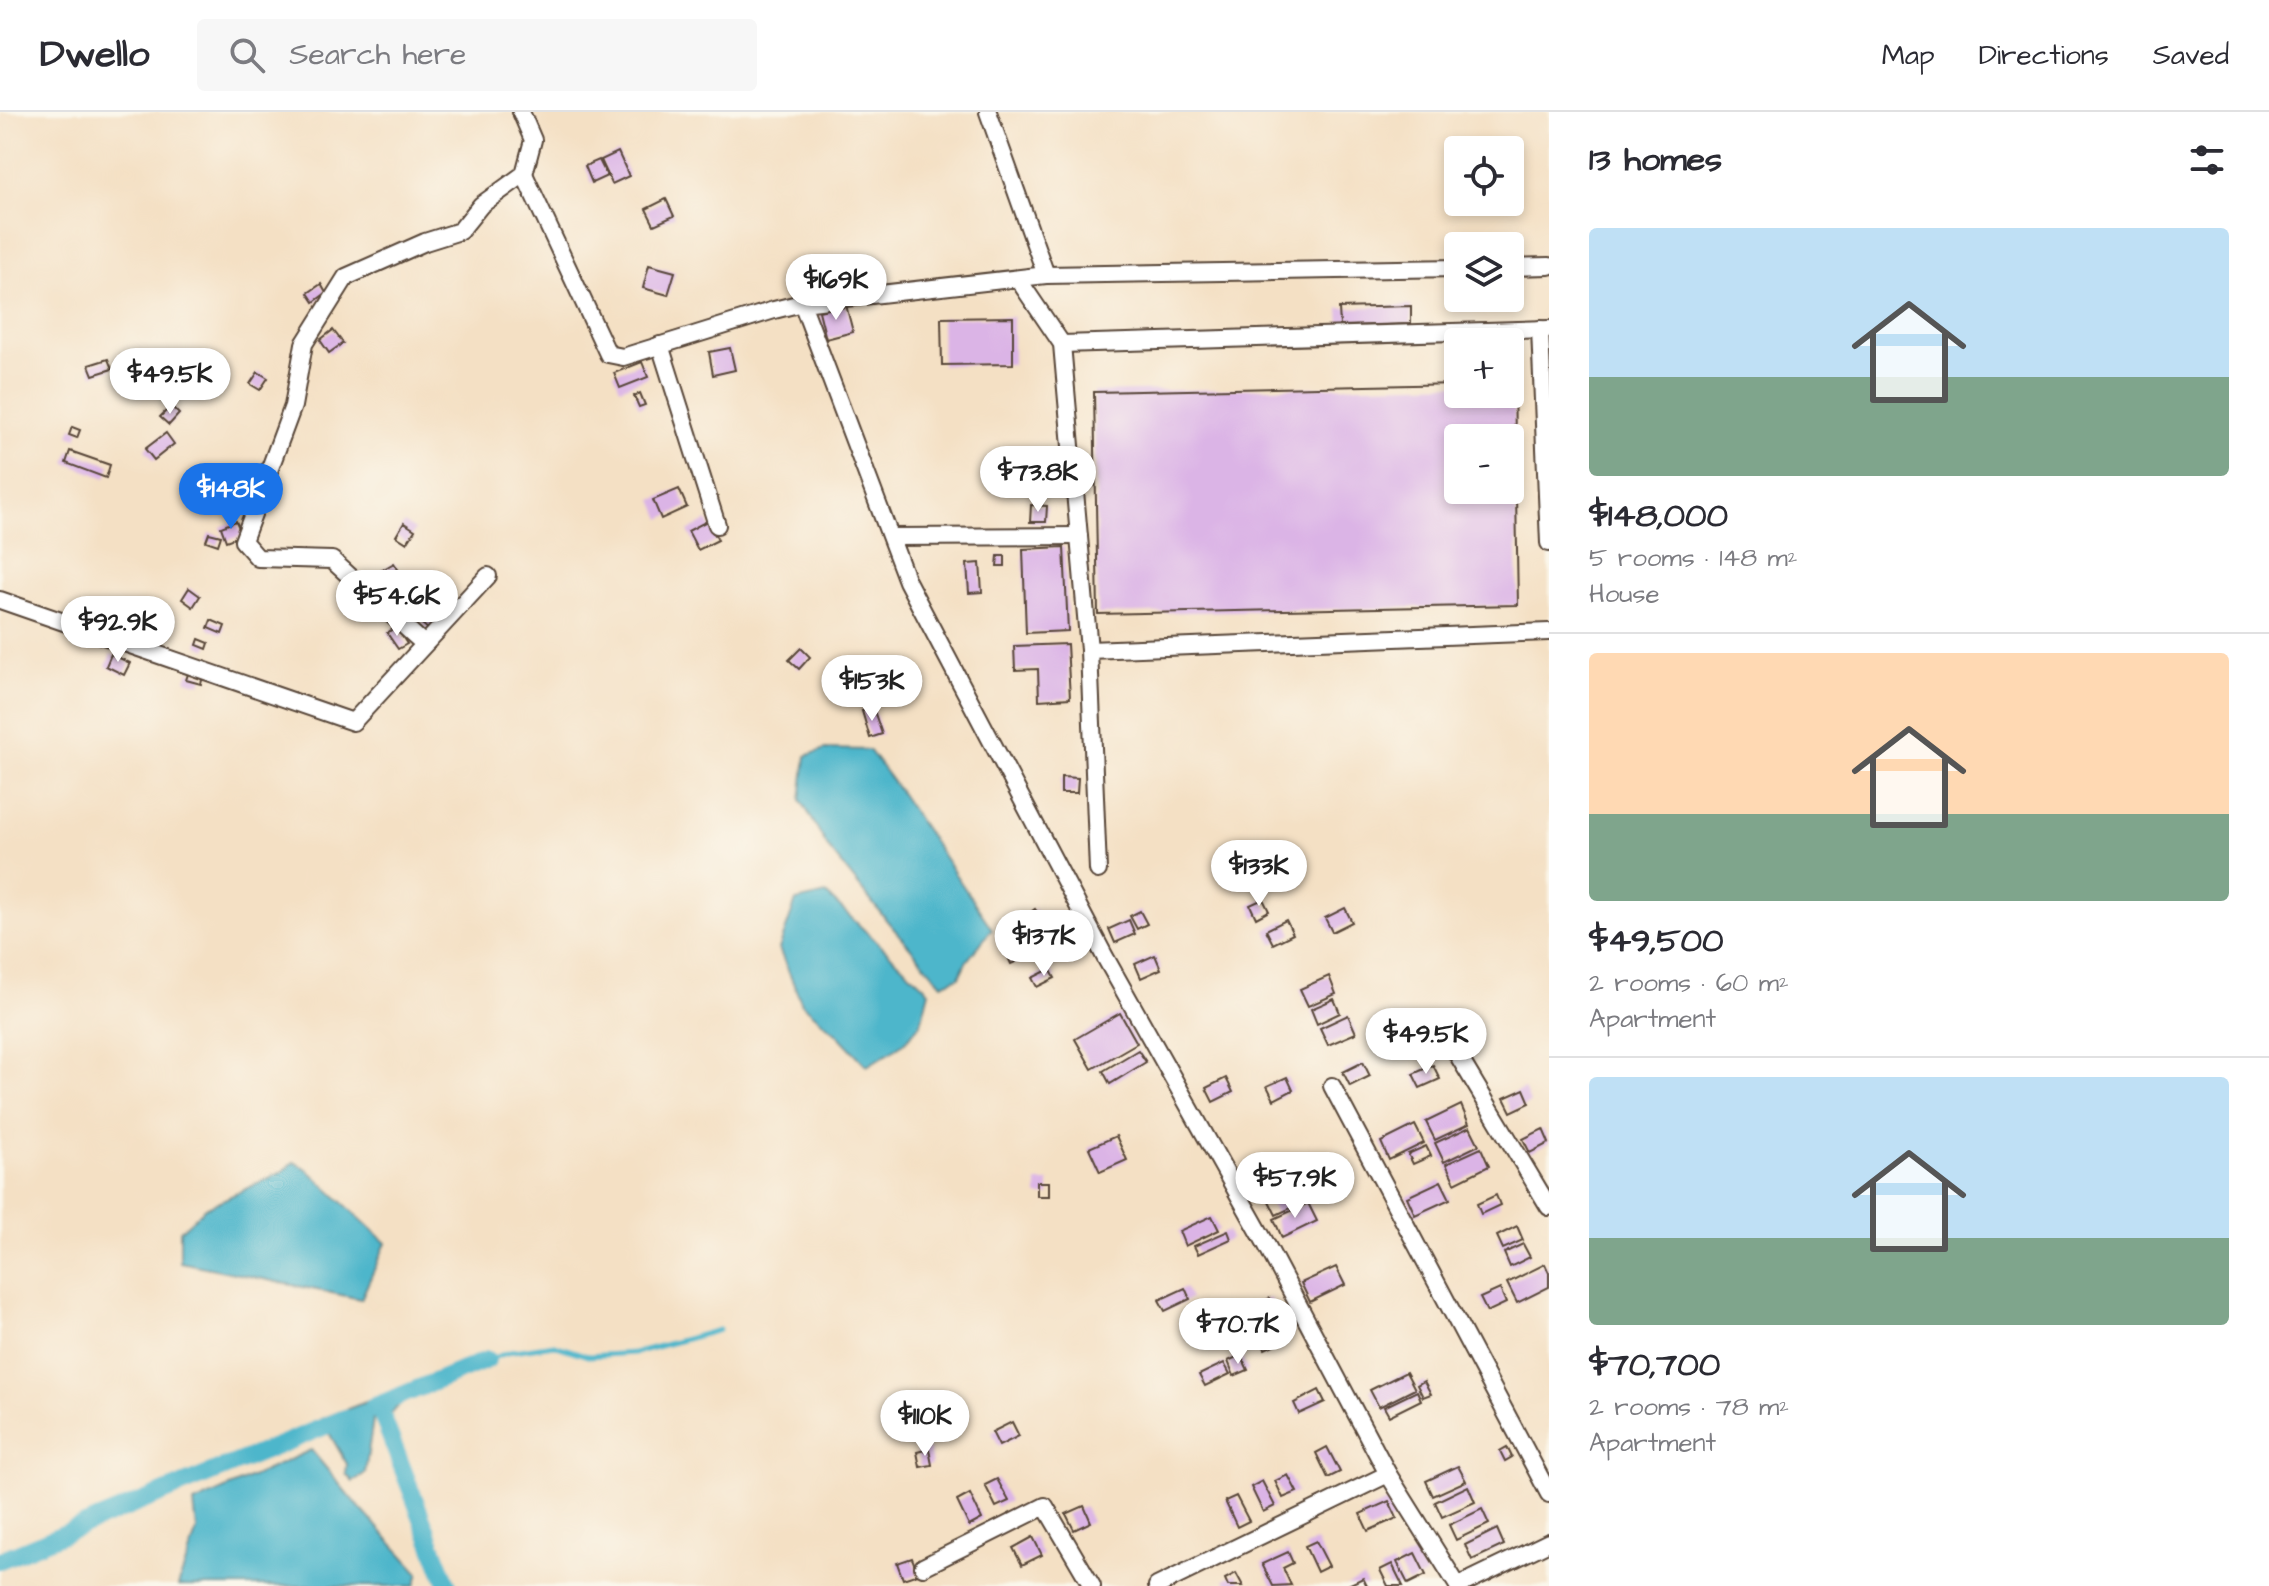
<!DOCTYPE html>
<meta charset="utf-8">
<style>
:root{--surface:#fff;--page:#f7f7f7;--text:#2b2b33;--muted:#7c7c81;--line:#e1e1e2;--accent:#1a73e8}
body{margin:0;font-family:"Architects Daughter",sans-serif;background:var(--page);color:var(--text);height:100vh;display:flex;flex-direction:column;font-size:30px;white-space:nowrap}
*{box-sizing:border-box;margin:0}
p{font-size:26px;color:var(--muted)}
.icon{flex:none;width:44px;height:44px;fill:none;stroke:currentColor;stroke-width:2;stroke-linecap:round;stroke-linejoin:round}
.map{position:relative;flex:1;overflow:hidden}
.sheet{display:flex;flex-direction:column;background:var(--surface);width:720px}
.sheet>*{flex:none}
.buttons{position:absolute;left:1444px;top:24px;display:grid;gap:16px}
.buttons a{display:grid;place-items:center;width:80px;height:80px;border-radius:8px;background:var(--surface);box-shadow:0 4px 12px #0003;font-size:40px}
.price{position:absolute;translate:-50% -68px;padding:0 18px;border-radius:28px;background:#fff;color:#222;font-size:26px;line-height:52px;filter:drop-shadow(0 2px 4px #0008)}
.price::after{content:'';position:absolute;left:50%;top:48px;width:24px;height:18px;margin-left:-12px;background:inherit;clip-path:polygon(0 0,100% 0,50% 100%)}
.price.current{background:var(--accent);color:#fff}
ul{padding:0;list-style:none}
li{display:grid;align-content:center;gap:16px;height:424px;padding:0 40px}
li+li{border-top:2px solid var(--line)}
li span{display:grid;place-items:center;height:248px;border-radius:8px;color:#555}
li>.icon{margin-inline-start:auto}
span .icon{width:144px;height:144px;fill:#fffc;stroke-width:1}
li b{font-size:34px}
h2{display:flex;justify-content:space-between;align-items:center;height:96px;padding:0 40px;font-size:34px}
header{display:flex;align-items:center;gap:48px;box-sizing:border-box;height:112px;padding:0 40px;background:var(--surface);border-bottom:2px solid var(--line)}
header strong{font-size:38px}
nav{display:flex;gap:44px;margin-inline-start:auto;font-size:28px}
.search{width:560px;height:72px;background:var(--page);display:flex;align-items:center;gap:20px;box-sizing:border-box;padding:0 28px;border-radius:8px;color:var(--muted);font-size:30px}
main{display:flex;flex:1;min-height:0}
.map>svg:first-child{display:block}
.water{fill:#4db6cb;stroke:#447074;stroke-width:2}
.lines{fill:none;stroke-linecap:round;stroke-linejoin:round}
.stream{stroke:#4db6cb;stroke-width:5}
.canal{stroke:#4db6cb;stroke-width:18}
.building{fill:#dbb4e6;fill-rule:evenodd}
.street-casing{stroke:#574537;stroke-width:20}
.street{stroke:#fff;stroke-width:16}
</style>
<header>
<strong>Dwello</strong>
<div class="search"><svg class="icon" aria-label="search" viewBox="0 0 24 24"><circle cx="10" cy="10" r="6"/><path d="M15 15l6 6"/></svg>Search here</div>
<nav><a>Map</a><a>Directions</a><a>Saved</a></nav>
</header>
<main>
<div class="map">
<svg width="1549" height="1474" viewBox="0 0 1549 1474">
<rect width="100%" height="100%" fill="#fbf7ec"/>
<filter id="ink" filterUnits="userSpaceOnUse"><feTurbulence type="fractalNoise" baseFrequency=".0125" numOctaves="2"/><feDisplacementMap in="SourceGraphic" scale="16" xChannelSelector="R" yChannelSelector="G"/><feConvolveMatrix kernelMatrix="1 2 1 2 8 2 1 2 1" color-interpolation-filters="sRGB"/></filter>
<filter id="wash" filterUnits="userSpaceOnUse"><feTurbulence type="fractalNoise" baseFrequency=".006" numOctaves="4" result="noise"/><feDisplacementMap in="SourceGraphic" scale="32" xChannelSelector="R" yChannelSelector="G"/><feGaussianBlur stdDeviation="1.8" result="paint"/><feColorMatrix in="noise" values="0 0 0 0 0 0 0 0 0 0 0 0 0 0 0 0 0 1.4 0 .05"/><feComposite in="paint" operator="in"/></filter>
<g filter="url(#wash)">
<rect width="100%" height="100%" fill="#f4e0c4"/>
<g class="water">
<polygon points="825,637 869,638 893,670 992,817 966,850 959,865 942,872 888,810 829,737 801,688 806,644"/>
<polygon points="826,782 929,879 921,911 904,931 867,954 835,920 802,892 779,837 796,789"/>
<polygon points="294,1050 307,1057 386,1131 361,1187 180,1150 180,1119 205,1096 282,1060"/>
<polygon points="392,1280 399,1293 387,1305 373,1307 365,1361 353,1370 346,1362 347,1352 321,1307"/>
<polygon points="311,1338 350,1385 419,1461 415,1474 178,1474 197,1418 194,1391"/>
</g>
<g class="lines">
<polyline class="stream" points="487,1248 513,1239 554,1233 588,1244 634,1241 719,1218"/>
<g class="canal">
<polyline points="378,1293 448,1474"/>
<polyline points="373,1295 487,1248"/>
<polyline points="0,1448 345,1306"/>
</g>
</g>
<g id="blocks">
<g class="building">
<polygon points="618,40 629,64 612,72 601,48"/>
<polygon points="599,48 607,64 592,71 585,54"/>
<polygon points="666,87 674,104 654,113 646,97"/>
<polygon points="649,153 675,160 668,183 643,176"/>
<polygon points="321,172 326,181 314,190 308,181"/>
<polygon points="846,193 853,220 826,227 819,199"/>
<polygon points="1411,194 1411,212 1340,214 1339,196"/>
<polygon points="1013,205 1013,252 942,253 941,206"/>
<polygon points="333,218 343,231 329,241 320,228"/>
<polygon points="730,236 735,258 713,263 709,240"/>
<polygon points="108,247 112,257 93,263 89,253"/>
<polygon points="642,250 648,265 620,276 614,261"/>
<polygon points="258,260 268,266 260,278 250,272"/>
<path d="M1510 270H1514L1518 493 1098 502 1094 280 1458 272V282H1510ZM1458 326H1510V378H1458Z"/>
<polygon points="640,281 645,293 639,295 634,284"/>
<polygon points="171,294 179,302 169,313 160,305"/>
<polygon points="72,315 80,318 77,326 69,323"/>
<polygon points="166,321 174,332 154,348 145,337"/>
<polygon points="70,339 110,353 106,366 66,351"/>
<polygon points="679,377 687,395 661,407 653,388"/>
<polygon points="1031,393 1047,394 1046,410 1030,410"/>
<polygon points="236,409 242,423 226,429 221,415"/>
<polygon points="707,409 718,428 698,438 688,419"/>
<polygon points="404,411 415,418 407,431 396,424"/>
<polygon points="209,421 221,424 218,433 206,429"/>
<polygon points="1064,435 1068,519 1026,521 1023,437"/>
<polygon points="998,444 1005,444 1005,454 997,454"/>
<polygon points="394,451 399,459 387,466 382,458"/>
<polygon points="980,451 982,480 969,481 967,452"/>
<polygon points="189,476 200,484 193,495 182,487"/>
<polygon points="445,483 453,492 441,501 434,492"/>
<polygon points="434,498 442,505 429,518 422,512"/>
<polygon points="211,508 225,514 222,522 208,516"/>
<polygon points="396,515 407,532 398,537 387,521"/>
<polygon points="199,527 209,531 207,537 197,533"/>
<polygon points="1067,532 1070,586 1039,588 1038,557 1015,558 1014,534"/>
<polygon points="801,536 810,545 799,557 789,548"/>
<polygon points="111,542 130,551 124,563 106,554"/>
<polygon points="189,559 203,564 201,572 186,568"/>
<polygon points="873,596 882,622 870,626 862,599"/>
<polygon points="1061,665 1078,666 1077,681 1061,681"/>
<polygon points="1263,787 1269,799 1256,806 1250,793"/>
<polygon points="1345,796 1352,810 1332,820 1325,806"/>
<polygon points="1035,797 1046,811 1023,829 1012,814"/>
<polygon points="1140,799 1147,812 1137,817 1130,804"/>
<polygon points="1129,808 1135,822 1115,831 1109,817"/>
<polygon points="1286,808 1293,822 1273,832 1266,818"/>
<polygon points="1014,837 1020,848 1011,852 1006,841"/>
<polygon points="1155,843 1161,857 1141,866 1135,852"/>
<polygon points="1050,857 1055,866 1037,875 1032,866"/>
<polygon points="1329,864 1336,882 1308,894 1300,877"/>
<polygon points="1334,887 1340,901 1317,912 1311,897"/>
<polygon points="1120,901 1137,931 1092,957 1075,927"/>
<polygon points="1348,903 1356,921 1328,933 1320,916"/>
<polygon points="1403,905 1409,918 1390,926 1385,913"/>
<polygon points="1138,938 1146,950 1110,972 1103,959"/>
<polygon points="1363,950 1370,964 1350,974 1343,960"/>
<polygon points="1433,953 1440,967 1420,976 1413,962"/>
<polygon points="1287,965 1293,978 1274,988 1267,974"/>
<polygon points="1226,966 1233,980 1213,990 1206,976"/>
<polygon points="1524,977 1530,991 1511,1000 1504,986"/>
<polygon points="1461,993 1469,1012 1435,1028 1426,1010"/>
<polygon points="1415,1013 1424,1031 1389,1048 1381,1030"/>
<polygon points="1470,1015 1479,1033 1444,1050 1435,1031"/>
<polygon points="1543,1017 1549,1031 1530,1041 1523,1027"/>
<polygon points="1116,1024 1127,1048 1100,1060 1089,1036"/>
<polygon points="1426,1034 1431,1044 1413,1052 1408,1042"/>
<polygon points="1481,1036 1489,1054 1455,1071 1446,1052"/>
<polygon points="1302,1068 1310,1087 1276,1103 1267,1085"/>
<polygon points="1441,1069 1450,1087 1415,1103 1407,1085"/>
<rect x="1037" y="1070" width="12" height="14"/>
<polygon points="1496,1083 1500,1093 1481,1102 1477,1092"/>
<polygon points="1308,1091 1317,1109 1282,1126 1274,1107"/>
<polygon points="1212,1104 1219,1118 1185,1134 1179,1119"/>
<polygon points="1517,1114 1523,1128 1503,1137 1497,1124"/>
<polygon points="1228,1119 1231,1127 1198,1142 1194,1134"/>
<polygon points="1523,1132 1530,1145 1510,1155 1504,1141"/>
<polygon points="1545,1152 1549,1161 1549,1175 1517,1191 1507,1171"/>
<polygon points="1336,1155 1345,1173 1310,1190 1301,1171"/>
<polygon points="1185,1176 1190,1187 1165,1199 1159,1188"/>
<polygon points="1500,1177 1506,1191 1487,1200 1480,1186"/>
<polygon points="1270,1186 1276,1198 1250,1210 1245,1199"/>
<polygon points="1285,1214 1291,1225 1265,1237 1260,1226"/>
<polygon points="1241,1243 1248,1258 1234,1264 1228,1249"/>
<polygon points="1224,1251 1230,1262 1205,1274 1199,1263"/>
<polygon points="1406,1260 1415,1277 1379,1295 1370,1278"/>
<polygon points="1424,1269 1431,1282 1423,1285 1417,1273"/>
<polygon points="1319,1278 1325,1290 1299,1302 1294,1291"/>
<polygon points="1417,1279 1421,1288 1389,1304 1384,1295"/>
<polygon points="1012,1310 1019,1324 999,1334 992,1320"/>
<polygon points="1327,1335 1340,1360 1328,1366 1316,1341"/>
<polygon points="1507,1335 1512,1345 1505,1349 1500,1339"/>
<polygon points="929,1337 932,1353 920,1355 917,1340"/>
<polygon points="1458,1354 1466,1369 1433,1384 1426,1369"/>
<polygon points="1288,1363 1297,1380 1283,1386 1275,1369"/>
<polygon points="997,1367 1009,1389 996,1395 985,1373"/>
<polygon points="1262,1369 1275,1394 1263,1400 1251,1375"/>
<polygon points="1468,1374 1475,1390 1442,1405 1435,1390"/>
<polygon points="970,1382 982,1407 969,1414 957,1389"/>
<polygon points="1236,1384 1249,1409 1237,1415 1225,1389"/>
<polygon points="1389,1389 1397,1406 1368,1419 1360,1402"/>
<polygon points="1084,1394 1091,1410 1074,1418 1066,1402"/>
<polygon points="1482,1397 1489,1412 1456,1428 1449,1413"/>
<polygon points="1497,1417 1504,1433 1472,1448 1465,1433"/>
<polygon points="1033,1425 1042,1443 1022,1453 1013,1436"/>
<polygon points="1316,1429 1329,1454 1317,1460 1305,1434"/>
<polygon points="1288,1440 1293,1451 1283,1456 1291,1473 1273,1474 1262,1452"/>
<polygon points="1415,1441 1426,1463 1408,1472 1397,1450"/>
<polygon points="912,1446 918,1462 903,1467 897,1451"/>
<polygon points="1392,1452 1403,1474 1388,1474 1380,1458"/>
<polygon points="1236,1461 1243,1474 1228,1474 1225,1467"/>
<polygon points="1363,1466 1367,1474 1346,1474"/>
</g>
</g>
</g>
<g filter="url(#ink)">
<use href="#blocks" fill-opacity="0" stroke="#574537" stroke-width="2"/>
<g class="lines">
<defs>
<g id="street">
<polyline points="988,0 1046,163 1458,156"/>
<polyline points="524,62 608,242 623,245 774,198 802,191"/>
<polyline points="1510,155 1549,154"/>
<polyline points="1046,163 802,191 907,469 1105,845 1265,1130 1388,1362 1458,1474"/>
<polyline points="1018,167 1062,232 1089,538 1098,758"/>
<polyline points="1540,217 1549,431"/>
<polyline points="1062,232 1549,217"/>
<polyline points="660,233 717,413"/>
<polyline points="892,425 1079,424"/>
<polyline points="0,488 353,610 488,464"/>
<polyline points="424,532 332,448 258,446 243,429 293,294 304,232 346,165 425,130 460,119 481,93 524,62 533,28 521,0"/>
<polyline points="1089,538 1549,520"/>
<polyline points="1447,925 1549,1095"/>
<polyline points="1332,974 1549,1382"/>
<polyline points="923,1455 1045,1394 1092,1474"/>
<polyline points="1157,1474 1388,1362"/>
<polyline points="1458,1474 1549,1430"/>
</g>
</defs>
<use href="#street" class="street-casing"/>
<use href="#street" class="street"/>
</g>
</g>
</svg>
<div class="buttons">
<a><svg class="icon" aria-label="locate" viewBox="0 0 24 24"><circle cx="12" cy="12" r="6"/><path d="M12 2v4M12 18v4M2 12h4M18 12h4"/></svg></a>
<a><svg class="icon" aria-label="layers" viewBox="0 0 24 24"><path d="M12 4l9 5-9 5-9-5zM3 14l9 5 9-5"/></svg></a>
<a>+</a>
<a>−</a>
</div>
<b class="price" style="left:836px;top:210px">$169K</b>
<b class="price" style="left:170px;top:304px">$49.5K</b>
<b class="price" style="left:1038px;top:402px">$73.8K</b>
<b class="price current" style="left:231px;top:419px">$148K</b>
<b class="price" style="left:397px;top:526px">$54.6K</b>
<b class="price" style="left:118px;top:552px">$92.9K</b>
<b class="price" style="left:872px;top:611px">$153K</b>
<b class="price" style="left:1259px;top:796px">$133K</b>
<b class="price" style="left:1044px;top:866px">$137K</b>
<b class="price" style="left:1426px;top:964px">$49.5K</b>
<b class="price" style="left:1295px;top:1108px">$57.9K</b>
<b class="price" style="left:1238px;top:1254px">$70.7K</b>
<b class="price" style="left:925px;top:1346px">$110K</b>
</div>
<section class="sheet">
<h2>13 homes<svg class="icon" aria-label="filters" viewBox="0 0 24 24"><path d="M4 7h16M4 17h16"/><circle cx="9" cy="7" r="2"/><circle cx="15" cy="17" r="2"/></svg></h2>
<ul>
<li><span style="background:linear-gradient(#bfe0f5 60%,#7fa58c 0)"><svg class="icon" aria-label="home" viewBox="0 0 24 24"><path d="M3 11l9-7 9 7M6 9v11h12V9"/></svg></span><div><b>$148,000</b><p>5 rooms · 148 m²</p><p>House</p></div></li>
<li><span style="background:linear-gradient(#ffd9b3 65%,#7fa58c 0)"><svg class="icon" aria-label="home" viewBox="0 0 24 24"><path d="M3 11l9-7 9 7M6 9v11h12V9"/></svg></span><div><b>$49,500</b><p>2 rooms · 60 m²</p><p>Apartment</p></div></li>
<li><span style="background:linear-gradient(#bfe0f5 65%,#7fa58c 0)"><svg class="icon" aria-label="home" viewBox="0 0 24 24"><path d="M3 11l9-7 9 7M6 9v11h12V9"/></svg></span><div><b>$70,700</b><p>2 rooms · 78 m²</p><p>Apartment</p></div></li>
</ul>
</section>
</main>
